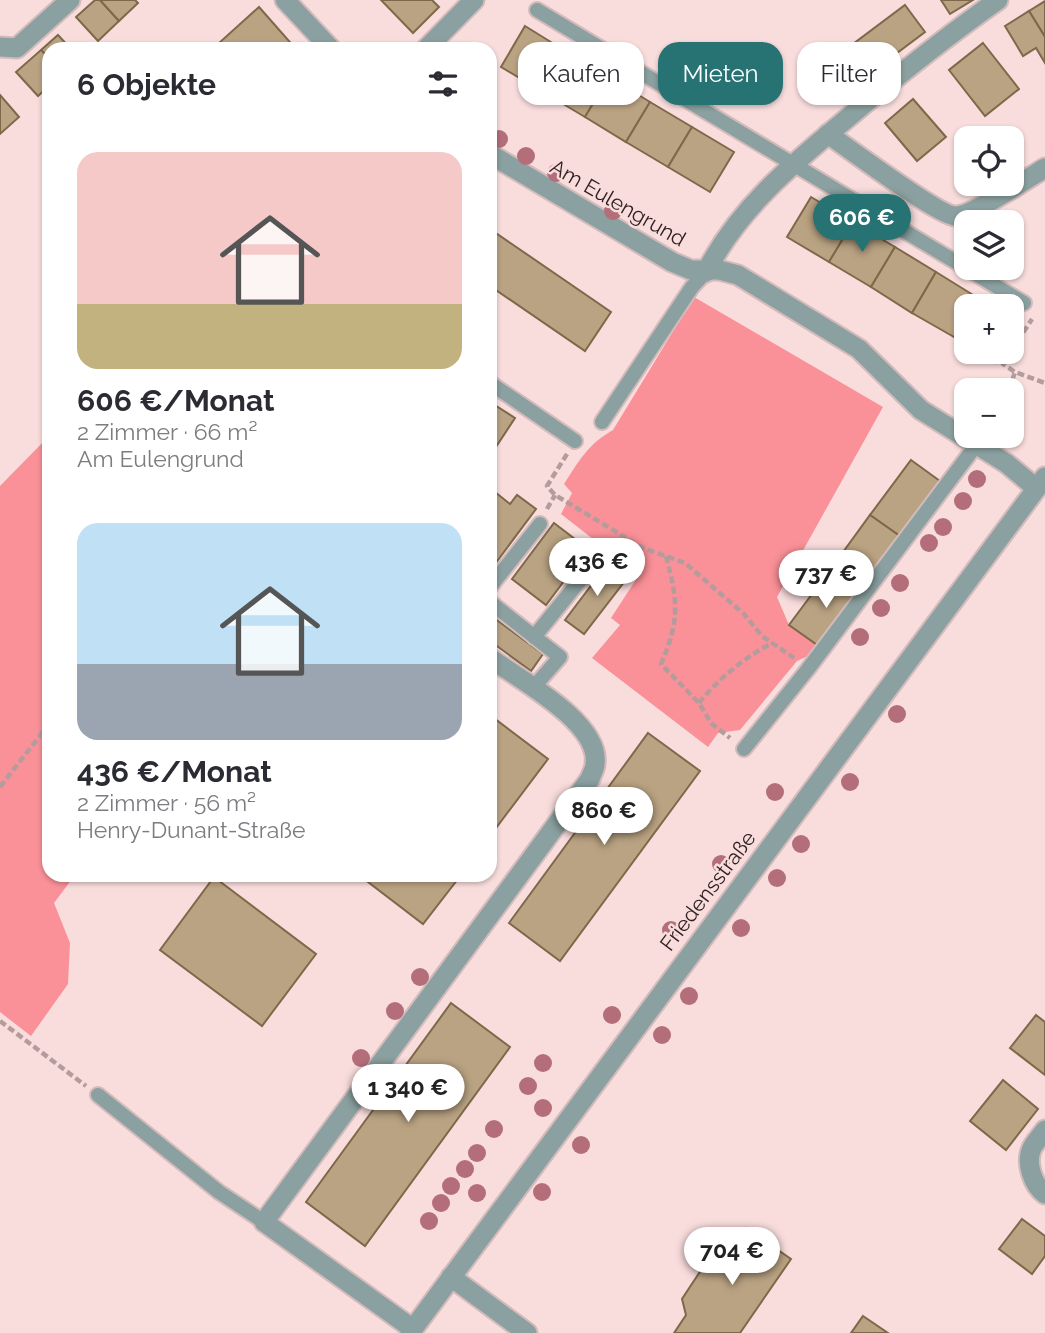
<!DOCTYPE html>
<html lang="de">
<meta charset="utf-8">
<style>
:root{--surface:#fff;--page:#f7f7f7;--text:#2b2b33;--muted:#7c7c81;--accent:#277273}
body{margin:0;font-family:Raleway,sans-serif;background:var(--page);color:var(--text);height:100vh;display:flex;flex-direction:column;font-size:26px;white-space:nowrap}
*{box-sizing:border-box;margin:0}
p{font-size:23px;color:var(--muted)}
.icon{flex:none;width:38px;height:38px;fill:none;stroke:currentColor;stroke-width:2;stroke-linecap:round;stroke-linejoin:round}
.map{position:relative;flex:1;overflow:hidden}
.panel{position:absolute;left:42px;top:42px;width:455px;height:840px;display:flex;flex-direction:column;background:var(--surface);border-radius:21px;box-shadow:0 2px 5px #0004}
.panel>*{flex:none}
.banner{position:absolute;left:518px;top:42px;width:422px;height:63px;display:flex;gap:14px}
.controls{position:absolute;left:954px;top:126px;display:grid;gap:14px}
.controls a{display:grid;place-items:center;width:70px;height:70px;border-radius:14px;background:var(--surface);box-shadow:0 2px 5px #0004;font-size:35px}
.price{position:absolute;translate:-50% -60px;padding:0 16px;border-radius:24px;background:#fff;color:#222;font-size:23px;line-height:46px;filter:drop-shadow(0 2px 4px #0008)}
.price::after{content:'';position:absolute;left:50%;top:42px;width:21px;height:16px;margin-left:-10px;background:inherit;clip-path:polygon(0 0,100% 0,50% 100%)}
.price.active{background:var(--accent);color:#fff}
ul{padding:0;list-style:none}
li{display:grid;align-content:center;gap:14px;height:371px;padding:0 35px}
li span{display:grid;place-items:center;height:217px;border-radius:21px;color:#555}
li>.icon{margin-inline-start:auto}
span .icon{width:126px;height:126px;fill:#fffc;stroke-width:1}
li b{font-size:30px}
h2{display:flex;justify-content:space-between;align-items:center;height:84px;padding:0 35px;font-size:30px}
.pill{padding:0 24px;border-radius:21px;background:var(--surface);box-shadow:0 2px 5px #0004;font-size:24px;line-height:63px}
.pill.active{background:var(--accent);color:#fff}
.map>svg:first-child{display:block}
.green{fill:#fa9098}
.building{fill:#baa383;stroke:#7e684a;stroke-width:2}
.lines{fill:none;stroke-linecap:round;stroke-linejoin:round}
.service-casing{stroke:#d4bbbb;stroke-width:18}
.minor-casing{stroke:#d4bbbb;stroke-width:23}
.tertiary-casing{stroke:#d4bbbb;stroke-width:23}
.path{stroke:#b49c9c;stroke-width:4.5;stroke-dasharray:7 3.5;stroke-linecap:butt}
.service{stroke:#8ba0a0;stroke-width:14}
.minor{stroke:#8ba0a0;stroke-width:19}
.tertiary{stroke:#8ba0a0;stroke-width:19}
.tree{fill:#b46e7a}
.labels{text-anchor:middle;stroke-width:5;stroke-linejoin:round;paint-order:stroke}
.street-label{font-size:21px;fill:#2e1e1f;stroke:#f9dddd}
</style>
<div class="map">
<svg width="1045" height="1333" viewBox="0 0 1045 1333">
<rect width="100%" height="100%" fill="#f9dddd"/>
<g class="green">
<path d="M694 297 883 407 777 597 789 625 823 649 797 661 740 730 718 733 708 747 592 658 620 625 611 618 639 575 561 514 572 493 564 484C579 461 588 444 613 430Z"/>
<polygon points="49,436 49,875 75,875 54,903 70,943 68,984 31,1036 0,1012 0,486"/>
</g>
<g class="building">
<polygon points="95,0 100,0 119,21 98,41 76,17"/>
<polygon points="100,0 135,0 138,3 119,21"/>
<polygon points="381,0 432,0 439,7 413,33"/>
<polygon points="941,0 973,0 950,14"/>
<polygon points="1045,1 1045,37 1029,11"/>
<polygon points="905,5 925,32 833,101 813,74"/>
<polygon points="259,7 296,49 224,49 219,43"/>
<polygon points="1029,11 1045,37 1045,63 1036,48 1023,56 1005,26"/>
<polygon points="525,26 567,52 543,92 501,67"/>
<polygon points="58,35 71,49 49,49 49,58 41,50"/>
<polygon points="983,43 1019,89 985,116 949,70"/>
<polygon points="41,50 49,58 49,86 38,96 16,72"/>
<polygon points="567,52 609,77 585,117 543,92"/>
<polygon points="609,77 650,102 626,142 585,117"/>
<polygon points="0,95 19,117 0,134"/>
<polygon points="913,99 946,137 917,161 885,123"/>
<polygon points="650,102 692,127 668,167 626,142"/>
<polygon points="692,127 734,152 710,192 668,167"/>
<polygon points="811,197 853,222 829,262 787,237"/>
<polygon points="853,222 895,247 871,287 829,262"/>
<polygon points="490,229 611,312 585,351 490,286"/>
<polygon points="895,247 936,272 912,313 871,287"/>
<polygon points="936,272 978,298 973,306 966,306 966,317 954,337 912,313"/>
<polygon points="978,298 992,306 973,306"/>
<polygon points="966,317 966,345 954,337"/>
<polygon points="1012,318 1019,323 1012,336"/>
<polygon points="978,352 1002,352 996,363"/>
<polygon points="490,402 515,418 490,456"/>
<polygon points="911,460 944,484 904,539 870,515"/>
<polygon points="495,492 510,504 517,495 536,509 492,568 490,498"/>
<polygon points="870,515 904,539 863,594 830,570"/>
<polygon points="554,523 588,549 546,605 512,579"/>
<polygon points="609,562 628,577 584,634 565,620"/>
<polygon points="830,570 863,594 823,649 789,625"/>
<polygon points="490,615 543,654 531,671 490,641"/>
<polygon points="490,715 548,759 490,836"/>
<polygon points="648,733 700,771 560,961 509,923"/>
<polygon points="373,875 461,875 423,924 368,882"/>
<polygon points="214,877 316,954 262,1026 160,950"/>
<polygon points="451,1003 510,1047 365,1246 306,1202"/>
<polygon points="1036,1015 1045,1022 1045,1075 1010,1048"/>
<polygon points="1003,1080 1038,1109 1006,1150 970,1121"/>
<polygon points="1022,1219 1045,1236 1045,1256 1032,1274 999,1249"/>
<polygon points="746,1228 791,1259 740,1333 674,1333 686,1315 682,1299 707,1261 725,1258"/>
<polygon points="863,1316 888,1333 851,1333"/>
</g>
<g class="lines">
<defs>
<g id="service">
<polyline points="537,10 1024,303"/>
<polyline points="490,383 575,441"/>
<polyline points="602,422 692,287 706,272"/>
<polyline points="490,587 540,524"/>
<polyline points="490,602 560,657 533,688"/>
<polyline points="534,637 594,563"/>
<polyline points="744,749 808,669 977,444"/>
<polyline points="98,1095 219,1192 264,1222"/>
</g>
<g id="minor">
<polyline points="285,0 331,49"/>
<polyline points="0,47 17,48 70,0"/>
<polyline points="426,49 474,0"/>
<path d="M828 134C848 148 938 215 955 216 970 217 1030 177 1045 168"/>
<polyline points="490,154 672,262 691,270 719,270 738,275 859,349 921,410 1006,463 1036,488"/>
<path d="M706 272C739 207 796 161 850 116 898 75 947 36 998 0"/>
<path d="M1045 1130C1041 1136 1035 1142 1032 1148 1025 1163 1033 1185 1045 1194"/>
<polyline points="451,1277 527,1333"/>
<path d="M413 1329 264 1222 590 779C591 775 595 769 595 764 601 723 519 679 490 658"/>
</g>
<polyline id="tertiary" points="410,1333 1045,477"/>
</defs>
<use href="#service" class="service-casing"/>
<use href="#minor" class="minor-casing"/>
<use href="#tertiary" class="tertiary-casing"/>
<g class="path">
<polyline points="1012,350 1032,319"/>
<polyline points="1011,352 1003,364 1015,372 1045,383"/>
<polyline points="1009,390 1015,372"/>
<polyline points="567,454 547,486 555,495 643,548 685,563 744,614 762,636 794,658"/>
<polyline points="547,509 555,495"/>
<path d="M666 556C678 601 680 621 661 664L699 703 711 723 730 738"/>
<path d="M699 703C719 678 744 658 772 643"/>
<polyline points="0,787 49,724"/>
<polyline points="0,1021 86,1086"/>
</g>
<use href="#service" class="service"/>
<use href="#minor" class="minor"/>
<use href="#tertiary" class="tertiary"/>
</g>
<g class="tree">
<circle cx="499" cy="139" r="9"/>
<circle cx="526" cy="156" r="9"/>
<circle cx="556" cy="173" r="9"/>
<circle cx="613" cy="211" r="9"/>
<circle cx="977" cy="479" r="9"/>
<circle cx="963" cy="501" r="9"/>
<circle cx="943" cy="527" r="9"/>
<circle cx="929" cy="543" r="9"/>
<circle cx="900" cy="583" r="9"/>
<circle cx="881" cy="608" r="9"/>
<circle cx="860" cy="637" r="9"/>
<circle cx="897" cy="714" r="9"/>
<circle cx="850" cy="782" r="9"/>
<circle cx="775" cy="792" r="9"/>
<circle cx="801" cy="844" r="9"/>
<circle cx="721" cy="864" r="9"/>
<circle cx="777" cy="878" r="9"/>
<circle cx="741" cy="928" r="9"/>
<circle cx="671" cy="930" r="9"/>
<circle cx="420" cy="977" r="9"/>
<circle cx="689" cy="996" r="9"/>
<circle cx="395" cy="1011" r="9"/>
<circle cx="612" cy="1015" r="9"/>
<circle cx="662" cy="1035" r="9"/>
<circle cx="361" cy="1058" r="9"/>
<circle cx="543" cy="1063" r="9"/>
<circle cx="528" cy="1086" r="9"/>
<circle cx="543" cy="1108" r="9"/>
<circle cx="494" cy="1129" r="9"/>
<circle cx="581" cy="1145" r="9"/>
<circle cx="477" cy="1153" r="9"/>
<circle cx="465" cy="1169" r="9"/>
<circle cx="451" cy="1186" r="9"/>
<circle cx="542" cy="1192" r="9"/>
<circle cx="477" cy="1193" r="9"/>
<circle cx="441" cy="1203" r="9"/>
<circle cx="429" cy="1221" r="9"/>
</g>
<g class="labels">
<g class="street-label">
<text transform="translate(618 203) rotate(30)" y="7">Am Eulengrund</text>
<text transform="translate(708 891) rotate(-53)" y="7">Friedensstraße</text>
</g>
</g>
</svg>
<div class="controls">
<a><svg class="icon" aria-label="locate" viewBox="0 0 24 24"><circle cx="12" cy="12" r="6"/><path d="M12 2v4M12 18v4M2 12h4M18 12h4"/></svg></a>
<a><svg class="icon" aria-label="layers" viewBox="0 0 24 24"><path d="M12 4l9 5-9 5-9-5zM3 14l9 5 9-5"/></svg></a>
<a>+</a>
<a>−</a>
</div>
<b class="price active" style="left:862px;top:254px">606 €</b>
<b class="price" style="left:597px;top:598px">436 €</b>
<b class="price" style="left:826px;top:610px">737 €</b>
<b class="price" style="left:604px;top:847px">860 €</b>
<b class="price" style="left:408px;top:1124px">1 340 €</b>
<b class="price" style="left:732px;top:1287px">704 €</b>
<div class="banner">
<a class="pill">Kaufen</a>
<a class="pill active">Mieten</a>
<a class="pill">Filter</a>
</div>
<section class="panel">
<h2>6 Objekte<svg class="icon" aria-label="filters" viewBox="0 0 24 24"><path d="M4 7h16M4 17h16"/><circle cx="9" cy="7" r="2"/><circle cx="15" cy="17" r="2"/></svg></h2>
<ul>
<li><span style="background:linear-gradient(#f6c9c9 70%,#c2b280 0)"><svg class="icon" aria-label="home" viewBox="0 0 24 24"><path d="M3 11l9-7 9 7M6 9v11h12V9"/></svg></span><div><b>606 €/Monat</b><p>2 Zimmer · 66 m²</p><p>Am Eulengrund</p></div></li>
<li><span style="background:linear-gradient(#bfe0f5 65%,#9aa5b1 0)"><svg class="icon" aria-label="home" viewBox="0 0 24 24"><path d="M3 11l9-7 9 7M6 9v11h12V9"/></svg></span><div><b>436 €/Monat</b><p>2 Zimmer · 56 m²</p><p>Henry-Dunant-Straße</p></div></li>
</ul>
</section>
</div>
